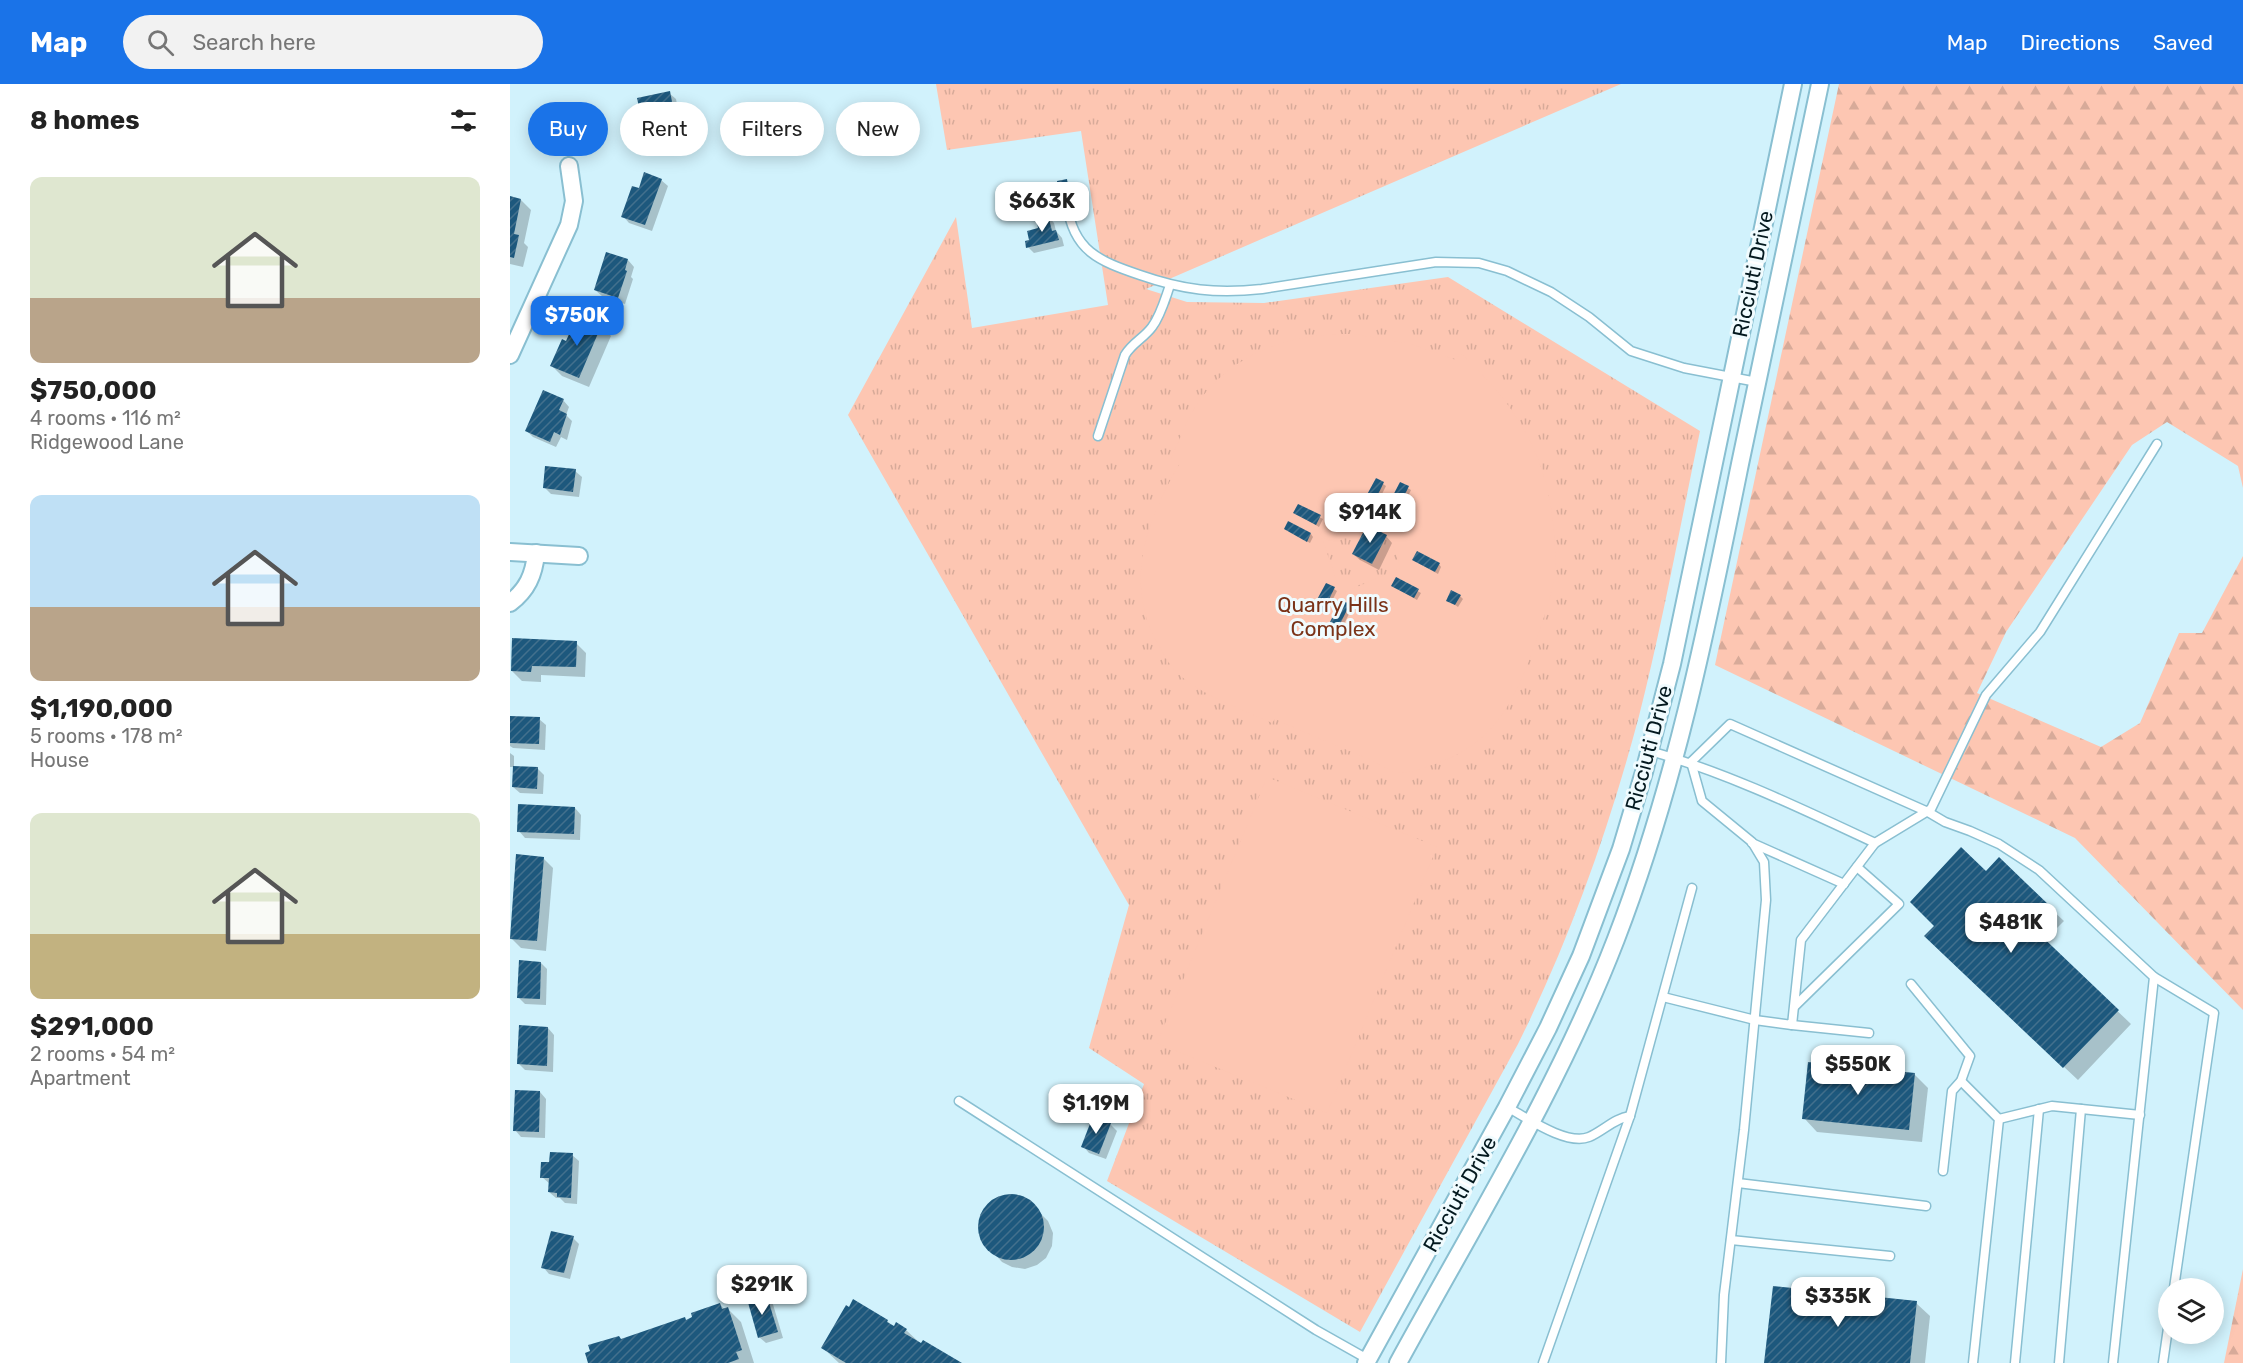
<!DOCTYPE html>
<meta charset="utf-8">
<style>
:root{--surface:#fff;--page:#f2f2f2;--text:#222;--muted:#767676;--accent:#1a73e8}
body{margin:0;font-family:Rubik,sans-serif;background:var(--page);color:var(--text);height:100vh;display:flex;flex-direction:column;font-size:22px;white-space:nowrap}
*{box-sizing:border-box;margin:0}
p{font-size:20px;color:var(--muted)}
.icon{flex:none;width:33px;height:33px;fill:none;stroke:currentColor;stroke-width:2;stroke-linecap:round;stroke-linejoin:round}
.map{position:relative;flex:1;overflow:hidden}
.drawer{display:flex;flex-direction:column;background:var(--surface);width:510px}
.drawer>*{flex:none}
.top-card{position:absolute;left:18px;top:18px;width:570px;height:54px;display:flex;gap:12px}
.buttons{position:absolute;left:1648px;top:1194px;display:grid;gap:12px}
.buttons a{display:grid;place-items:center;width:66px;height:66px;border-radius:50%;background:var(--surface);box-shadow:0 3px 15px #0003;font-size:30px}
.price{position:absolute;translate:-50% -51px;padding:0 14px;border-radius:12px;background:#fff;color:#222;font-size:20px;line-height:39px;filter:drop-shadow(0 2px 3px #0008)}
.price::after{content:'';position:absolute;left:50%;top:36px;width:18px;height:14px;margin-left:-9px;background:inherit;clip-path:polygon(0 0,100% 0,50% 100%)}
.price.active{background:var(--accent);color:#fff}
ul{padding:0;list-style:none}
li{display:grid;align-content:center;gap:12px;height:318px;padding:0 30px}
li span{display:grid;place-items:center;height:186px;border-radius:12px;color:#555}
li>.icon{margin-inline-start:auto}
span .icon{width:108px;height:108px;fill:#fffc;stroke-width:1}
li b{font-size:26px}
h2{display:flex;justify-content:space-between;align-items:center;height:72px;padding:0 30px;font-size:26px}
.tag{padding:0 21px;border-radius:27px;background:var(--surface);box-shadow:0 3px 15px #0003;font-size:21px;line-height:54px}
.tag.active{background:var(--accent);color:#fff}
header{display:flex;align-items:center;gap:36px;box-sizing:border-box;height:84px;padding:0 30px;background:var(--accent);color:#fff}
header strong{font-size:28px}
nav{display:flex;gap:33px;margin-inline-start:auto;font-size:21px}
.search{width:420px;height:54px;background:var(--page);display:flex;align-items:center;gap:15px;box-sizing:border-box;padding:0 21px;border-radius:33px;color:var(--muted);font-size:22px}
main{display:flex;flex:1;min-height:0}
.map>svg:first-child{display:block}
.grass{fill:url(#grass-tufts)}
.forest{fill:url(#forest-firs)}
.pitch{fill:#fdc6b2;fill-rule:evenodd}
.shadow{fill:#0003}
.building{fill:url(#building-hatch)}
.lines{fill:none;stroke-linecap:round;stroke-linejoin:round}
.lane-casing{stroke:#89bfd1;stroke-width:11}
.street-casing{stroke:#89bfd1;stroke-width:20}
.lane{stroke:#fff;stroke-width:8}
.street{stroke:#fff;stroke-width:16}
.labels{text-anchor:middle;stroke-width:6;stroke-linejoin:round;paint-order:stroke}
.street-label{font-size:21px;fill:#04191f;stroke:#f0fbfe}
.park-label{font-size:21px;fill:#7b3318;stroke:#f0fbfe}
</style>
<header>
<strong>Map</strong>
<div class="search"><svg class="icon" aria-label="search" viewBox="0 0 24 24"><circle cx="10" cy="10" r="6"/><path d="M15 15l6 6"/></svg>Search here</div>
<nav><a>Map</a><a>Directions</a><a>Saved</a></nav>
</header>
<main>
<section class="drawer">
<h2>8 homes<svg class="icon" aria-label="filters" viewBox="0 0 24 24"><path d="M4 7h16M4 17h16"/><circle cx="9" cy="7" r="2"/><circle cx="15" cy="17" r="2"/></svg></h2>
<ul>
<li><span style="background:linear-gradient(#dfe7d0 65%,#b9a48a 0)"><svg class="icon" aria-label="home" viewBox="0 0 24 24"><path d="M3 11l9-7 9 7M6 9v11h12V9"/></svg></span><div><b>$750,000</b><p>4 rooms · 116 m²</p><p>Ridgewood Lane</p></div></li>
<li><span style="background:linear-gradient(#bfe0f5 60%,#b9a48a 0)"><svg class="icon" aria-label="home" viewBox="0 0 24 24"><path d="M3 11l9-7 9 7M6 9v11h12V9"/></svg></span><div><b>$1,190,000</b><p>5 rooms · 178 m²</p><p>House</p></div></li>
<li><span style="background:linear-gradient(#dfe7d0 65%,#c2b280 0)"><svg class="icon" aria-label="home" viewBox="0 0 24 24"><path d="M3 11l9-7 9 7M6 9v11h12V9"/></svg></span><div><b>$291,000</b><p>2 rooms · 54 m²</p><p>Apartment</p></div></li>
</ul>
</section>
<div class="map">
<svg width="1733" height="1279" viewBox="0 0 1733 1279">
<defs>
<pattern id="grass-tufts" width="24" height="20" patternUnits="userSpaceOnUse" patternTransform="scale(1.5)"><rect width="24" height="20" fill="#fdc6b2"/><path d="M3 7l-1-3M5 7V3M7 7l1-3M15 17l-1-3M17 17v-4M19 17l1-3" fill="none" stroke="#d7aa99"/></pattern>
<pattern id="forest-firs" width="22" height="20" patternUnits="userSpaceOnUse" patternTransform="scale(1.5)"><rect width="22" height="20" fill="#fdc6b2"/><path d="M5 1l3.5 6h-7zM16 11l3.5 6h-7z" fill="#d7aa99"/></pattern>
<pattern id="building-hatch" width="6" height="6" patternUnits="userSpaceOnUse" patternTransform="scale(1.5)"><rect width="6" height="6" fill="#1d587d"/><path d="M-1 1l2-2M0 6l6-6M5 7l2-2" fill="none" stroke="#43708d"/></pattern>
</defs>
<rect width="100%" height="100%" fill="#d1f2fc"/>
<path class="grass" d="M426 0H1111L636 205 677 218 754 219 938 193 1190 347C1170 442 1153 538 1129 632 1099 745 1060 855 1008 960L850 1248 597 1097 634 1000 579 964 619 821 338 331 446 133 462 244 598 221 571 47 437 66Z"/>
<g class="forest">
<polygon points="1329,0 1733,0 1733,404 1728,382 1657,338 1622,361 1496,548 1467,609 1591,663 1630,639 1669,549 1692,549 1733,472 1733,926 1565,754 1205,581"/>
<polygon points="1733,1185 1733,1279 1714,1279"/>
</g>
<g class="pitch">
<path d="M844 250 901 260 946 276 950 269C989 303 1023 348 1036 400 1043 427 1046 457 1045 485 1043 508 1035 530 1028 551 1008 609 989 659 925 680 915 683 900 689 890 689 881 688 869 680 861 676 829 663 797 649 765 635L762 639C734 626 696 613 672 593 661 585 655 572 648 560 613 499 637 435 670 379L661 374C668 360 673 345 680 332 713 271 779 248 844 250ZM869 425 891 484 828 511 830 506 810 449 865 430Z"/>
<polygon points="757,693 927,763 817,1029 647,959"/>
</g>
<g class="shadow">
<polygon points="159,9 166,15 175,61 151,65 145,59 141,39 139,39 132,33"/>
<polygon points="151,96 158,102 142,147 119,139 113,132 130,106"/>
<polygon points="557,97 560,100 561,110 552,111 550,108"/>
<polygon points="0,114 11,116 21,126 14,159 18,163 13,183 0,180"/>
<polygon points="538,132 544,139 546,147 552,154 554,162 524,169 518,163"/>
<polygon points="118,176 124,183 121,193 123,195 115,220 92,212 85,206"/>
<polygon points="91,242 101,252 79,303 52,292 42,282 57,259"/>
<polygon points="53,316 59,323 56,331 62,337 57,356 51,353 46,363 23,353 17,347"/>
<polygon points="65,387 72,393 69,413 41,410 34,403"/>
<polygon points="867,396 876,402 865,424 858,421"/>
<polygon points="890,400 901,406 891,427 880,421"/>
<polygon points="789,422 813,435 809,443 785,429"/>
<polygon points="775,445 801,450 803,453 800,459"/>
<polygon points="876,452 882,459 869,486 850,476 843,470"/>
<polygon points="903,476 929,480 931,483 928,490"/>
<polygon points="886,495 911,509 907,516 883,502"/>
<polygon points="824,505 827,507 816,529 808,526 805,523"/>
<polygon points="950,512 953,515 948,523 938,516"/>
<polygon points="839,522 842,524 831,546 821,540"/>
<polygon points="66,559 76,569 75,593 31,591 31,598 12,597 2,587"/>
<polygon points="0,633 29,635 36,641 35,666 3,664 0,662"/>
<polygon points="0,669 4,672 4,683 0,683"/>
<polygon points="27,684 34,691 33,710 10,709 3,703"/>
<polygon points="65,724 71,731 70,756 15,754 9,747"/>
<polygon points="33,774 43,784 36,867 11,864 1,854"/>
<polygon points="1476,789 1540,824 1554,837 1534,857 1621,940 1568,996 1429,866"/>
<polygon points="31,879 37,885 36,921 15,920 8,913"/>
<polygon points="38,944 44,951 43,988 15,986 9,980"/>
<polygon points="1404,990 1418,1004 1412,1058 1307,1048 1294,1034"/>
<polygon points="30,1008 36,1015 35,1054 11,1053 5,1046"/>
<polygon points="584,1034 601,1041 607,1047 596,1075 579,1069 573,1062"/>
<polygon points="62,1071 69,1077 67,1120 55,1119 50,1114 46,1114 39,1108 40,1100 32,1093 41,1079"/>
<polygon points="506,1112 518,1117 538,1137 543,1149 542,1162 536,1174 527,1181 515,1185 502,1183 492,1178 474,1158 471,1149 470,1140 475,1126 483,1118 493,1113"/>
<polygon points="63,1154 69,1160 60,1195 39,1190 33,1183"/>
<polygon points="256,1211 262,1217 273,1254 256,1259 249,1253"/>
<polygon points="1406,1219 1420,1232 1415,1279 1256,1279"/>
<polygon points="210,1220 215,1226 218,1225 231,1238 244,1279 79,1279 112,1256 177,1237"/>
<polygon points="377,1237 385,1244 396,1246 412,1261 449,1279 329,1279 313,1264"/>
</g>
<g class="building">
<polygon points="160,7 169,55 144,60 138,32 131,33 127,14"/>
<polygon points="134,88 152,95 135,141 111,133 122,102 129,104"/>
<polygon points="557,95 559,108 548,109 547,97"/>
<polygon points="0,112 11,115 4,150 9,151 4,174 0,173"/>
<polygon points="538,131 542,147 546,146 549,156 516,164 515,157 519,156 517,147 528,144 526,133"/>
<polygon points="96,168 118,175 115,186 117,187 108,214 84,206"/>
<polygon points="68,230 92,240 69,294 40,282 52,255 56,257"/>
<polygon points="33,306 54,315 49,326 57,330 50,351 44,348 40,358 15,347"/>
<polygon points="35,382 66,385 63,408 33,404"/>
<polygon points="866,394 874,398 862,423 853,418"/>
<polygon points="890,398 899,402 888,425 878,421"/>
<polygon points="788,420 811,431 806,441 783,429"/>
<polygon points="778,437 801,449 797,458 774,445"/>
<polygon points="857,441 877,451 862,480 842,470"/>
<polygon points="907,467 930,479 925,488 902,476"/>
<polygon points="886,493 909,505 904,514 881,502"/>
<polygon points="816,499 825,503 813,528 803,523"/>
<polygon points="941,506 951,511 945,521 936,517"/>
<polygon points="831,516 840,520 828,544 819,540"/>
<polygon points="2,554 67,557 66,583 22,582 21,588 1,587"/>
<polygon points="0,632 30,633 29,660 0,659"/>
<polygon points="3,682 28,683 27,705 2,703"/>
<polygon points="8,720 65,723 64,750 7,748"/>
<polygon points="1451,763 1476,787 1489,773 1541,823 1522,843 1609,926 1553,984 1414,852 1424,842 1400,818"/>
<polygon points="6,770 34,773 27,857 0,855"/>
<polygon points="9,876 31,878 30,915 7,914"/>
<polygon points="9,941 38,943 37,982 7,980"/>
<polygon points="1298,978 1405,989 1399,1046 1292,1035"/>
<polygon points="5,1006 30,1007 29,1048 3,1047"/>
<polygon points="583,1032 601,1039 589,1070 571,1063"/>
<polygon points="40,1068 63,1069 61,1114 47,1113 47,1109 38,1108 39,1094 30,1094 31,1078 39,1078"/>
<circle cx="501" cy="1143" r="33"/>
<polygon points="41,1147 64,1152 54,1189 31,1184"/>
<polygon points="1263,1202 1407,1217 1400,1279 1254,1279"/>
<polygon points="256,1209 268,1248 248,1254 237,1215"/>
<polygon points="343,1215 378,1236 377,1238 384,1242 386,1238 397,1245 394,1249 411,1259 413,1256 452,1279 336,1279 311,1264 336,1221 339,1223"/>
<polygon points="210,1219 212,1225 218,1223 232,1266 226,1268 229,1275 218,1279 78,1279 75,1269 80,1267 78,1261 109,1252 111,1255 175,1233 176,1236 182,1233 181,1229"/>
</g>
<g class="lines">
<defs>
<g id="lane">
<path d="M557 120C563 167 589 177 630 191 673 206 706 210 752 205L926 178 969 179 997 187 1041 208 1079 233 1121 267 1174 284 1247 298"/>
<path d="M588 352 615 271C622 259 634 254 642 243 651 231 655 215 660 201"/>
<path d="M1140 667C1218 689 1292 725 1365 759L1421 725 1476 611 1530 548 1647 360"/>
<polyline points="1181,678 1220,640 1418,728 1435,738 1460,747 1489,760 1529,786 1644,893 1603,1279"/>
<polyline points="1181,678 1192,717 1242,758 1254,778 1256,816 1234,1046 1214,1211 1211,1279"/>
<polyline points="1242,759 1334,800"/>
<polyline points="1644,893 1704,929 1664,1204"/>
<polyline points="1401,900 1460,972 1451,997 1442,1007 1433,1087"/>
<polyline points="1153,913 1245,936 1282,941 1291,856 1365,759"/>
<polyline points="1285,922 1389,820 1347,783"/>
<polyline points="1282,941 1359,949"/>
<polyline points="1451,997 1489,1035 1463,1279"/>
<polyline points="449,1017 806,1246 861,1277"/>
<path d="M997 1023C1017 1034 1057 1062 1079 1053 1093 1047 1105 1034 1120 1032"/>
<polyline points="1489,1035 1542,1022 1630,1031"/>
<polyline points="1228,1099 1416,1122"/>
<polyline points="1221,1156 1380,1172"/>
<polyline points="1033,1279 1120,1032 1182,804"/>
<polyline points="1505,1279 1529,1025"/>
<polyline points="1549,1279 1571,1025"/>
<polyline points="1653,1279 1659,1237"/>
</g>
<g id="street">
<polyline points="0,271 59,141 64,117 59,82"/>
<polyline points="0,468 69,472"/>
<path d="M0 519C17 506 24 491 26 469"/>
<polyline points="856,1279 997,1023 1038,944 1071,872 1111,765 1134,688 1162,580 1283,0"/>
<path d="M888 1279C964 1140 1049 1003 1106 855 1166 699 1197 543 1230 380 1256 254 1283 127 1310 0"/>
</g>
</defs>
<use href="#lane" class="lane-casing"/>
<use href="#street" class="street-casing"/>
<use href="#lane" class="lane"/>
<use href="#street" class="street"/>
</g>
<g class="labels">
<g class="street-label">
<text transform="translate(1243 190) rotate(-78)" y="7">Ricciuti Drive</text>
<text transform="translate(1139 664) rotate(-75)" y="7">Ricciuti Drive</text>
<text transform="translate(950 1110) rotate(-61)" y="7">Ricciuti Drive</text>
</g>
<g class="park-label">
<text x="823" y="528">Quarry Hills<tspan x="823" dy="24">Complex</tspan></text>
</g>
</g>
</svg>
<div class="buttons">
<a><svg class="icon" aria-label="layers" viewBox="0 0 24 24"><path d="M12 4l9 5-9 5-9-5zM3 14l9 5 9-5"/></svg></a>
</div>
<b class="price" style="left:532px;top:149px">$663K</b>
<b class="price active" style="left:67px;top:263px">$750K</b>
<b class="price" style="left:860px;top:460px">$914K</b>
<b class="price" style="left:1501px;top:870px">$481K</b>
<b class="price" style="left:1348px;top:1012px">$550K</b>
<b class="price" style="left:586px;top:1051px">$1.19M</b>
<b class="price" style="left:252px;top:1232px">$291K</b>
<b class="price" style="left:1328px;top:1244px">$335K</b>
<div class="top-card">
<a class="tag active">Buy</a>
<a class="tag">Rent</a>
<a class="tag">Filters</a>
<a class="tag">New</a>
</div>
</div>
</main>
